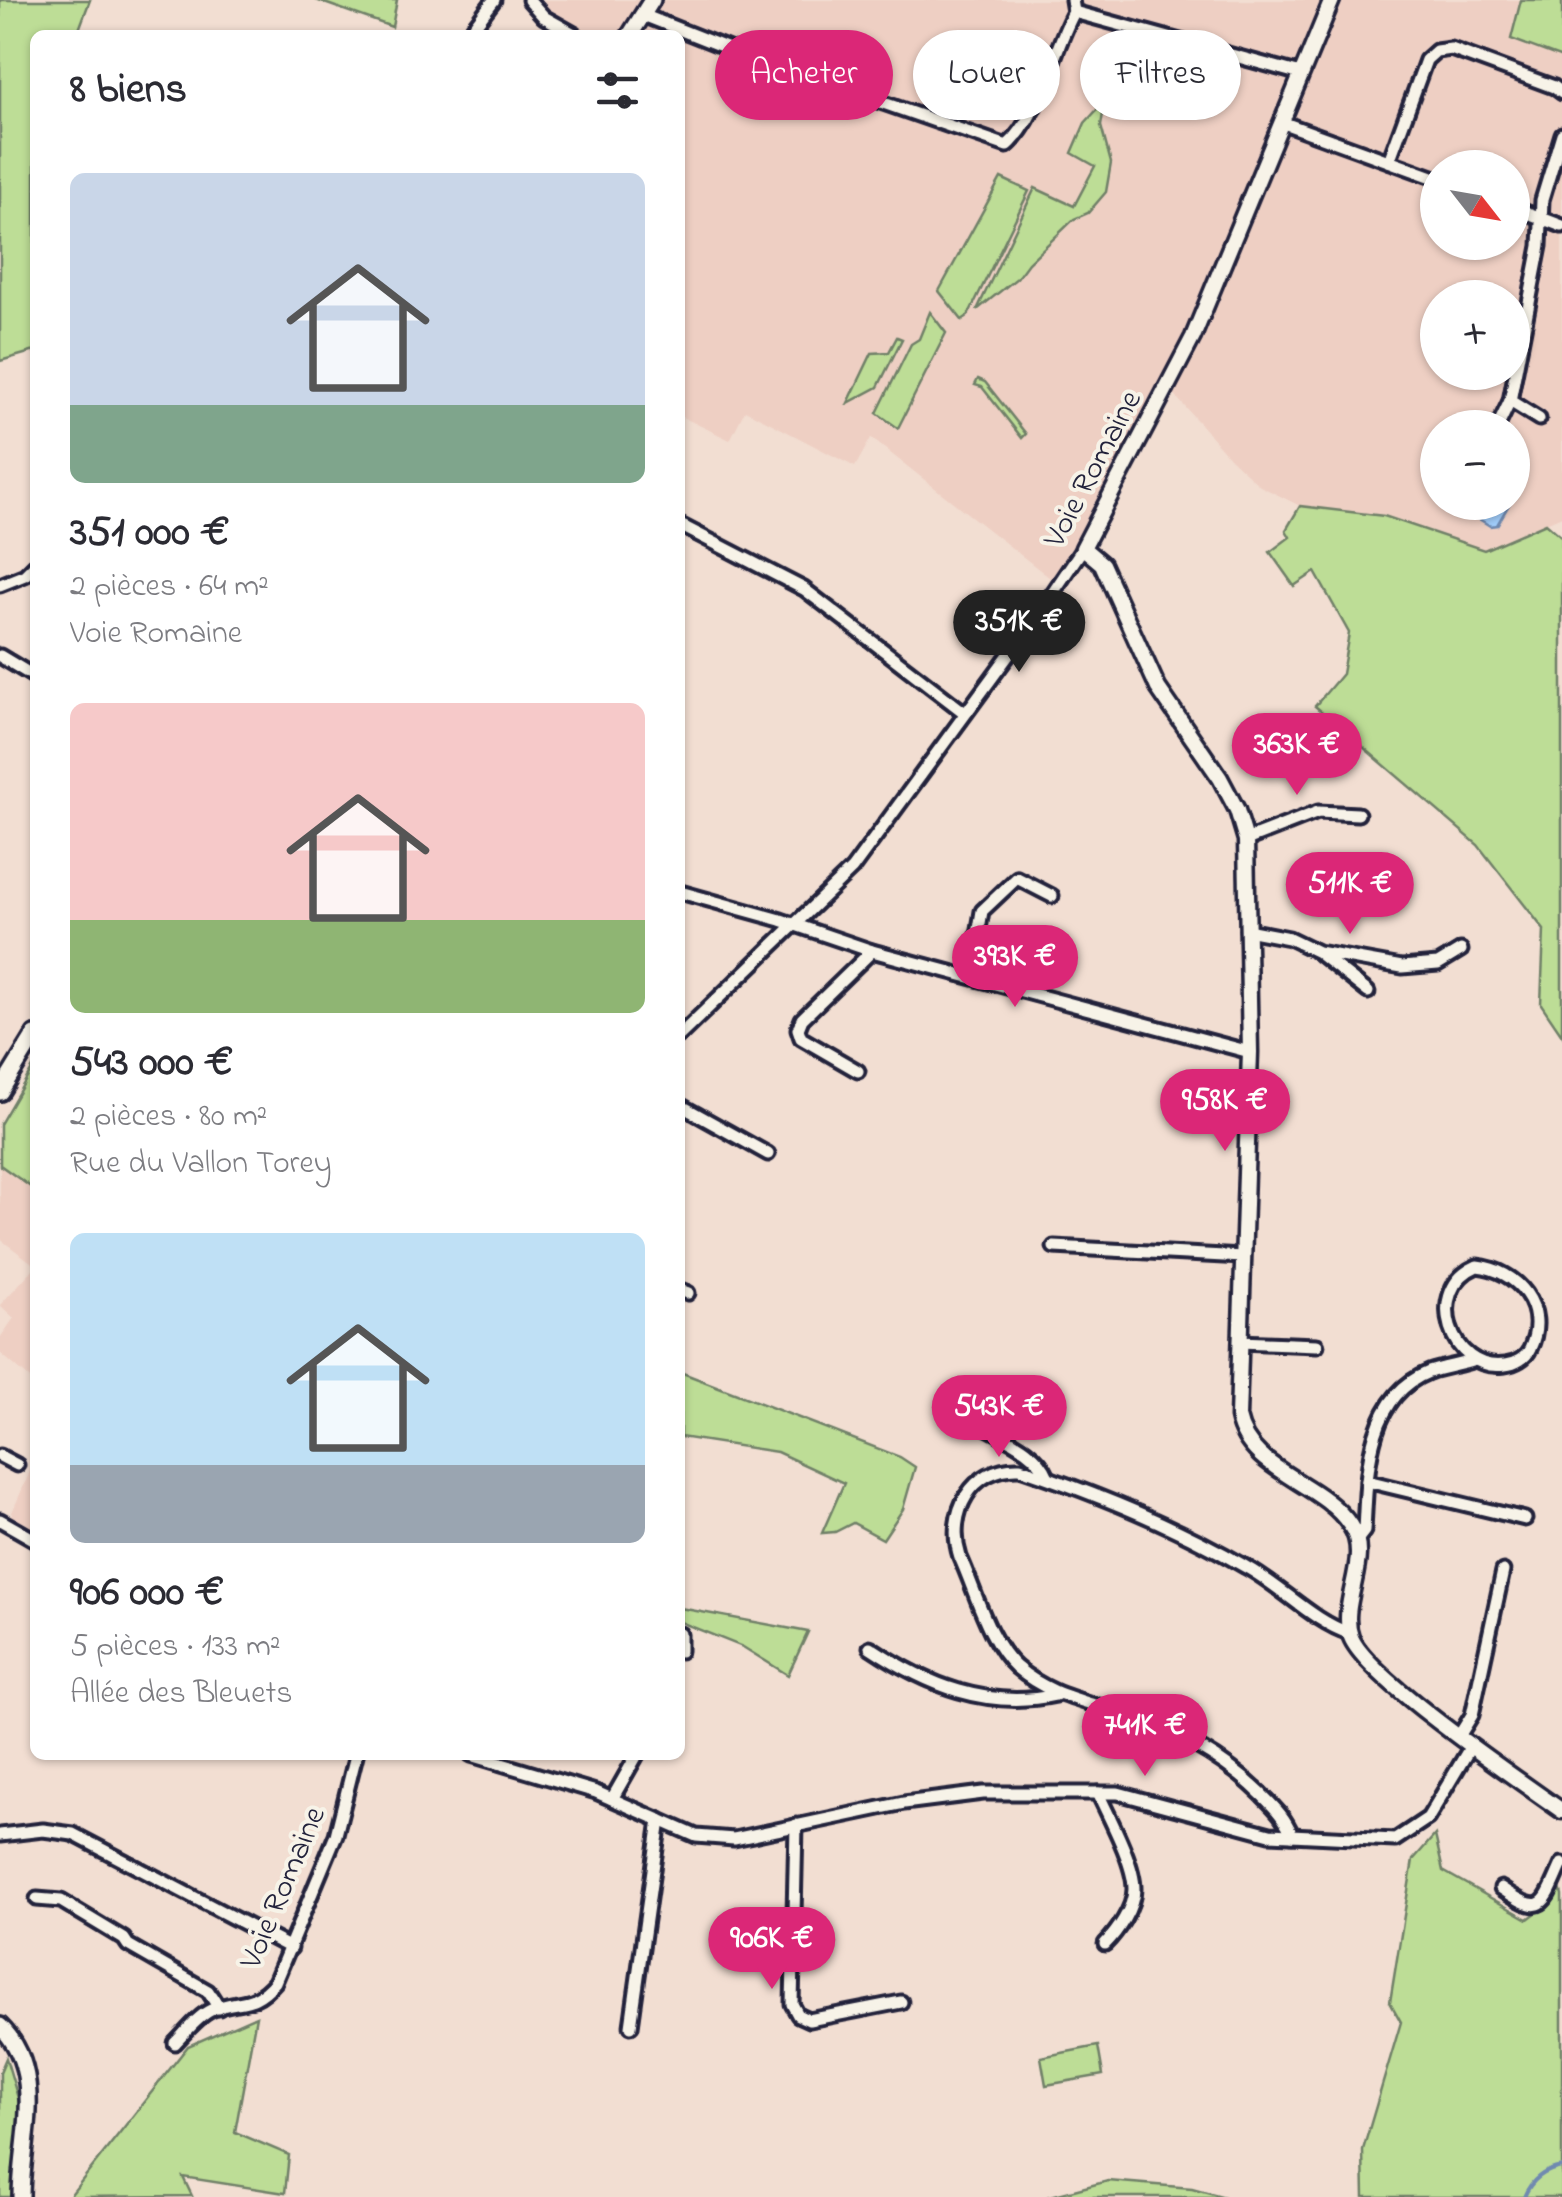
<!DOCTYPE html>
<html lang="fr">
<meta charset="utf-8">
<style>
:root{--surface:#fff;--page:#f2f2f3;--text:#2b2b33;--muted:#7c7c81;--accent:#db2777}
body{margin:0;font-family:"Indie Flower",sans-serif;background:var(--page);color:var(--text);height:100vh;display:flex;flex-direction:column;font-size:38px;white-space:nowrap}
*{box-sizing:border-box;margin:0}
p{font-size:32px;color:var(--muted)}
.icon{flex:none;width:55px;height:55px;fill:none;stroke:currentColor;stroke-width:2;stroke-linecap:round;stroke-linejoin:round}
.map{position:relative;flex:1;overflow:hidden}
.drawer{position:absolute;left:30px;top:30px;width:655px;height:1730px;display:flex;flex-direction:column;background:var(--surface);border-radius:15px;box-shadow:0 2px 8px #0004}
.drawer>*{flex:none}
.banner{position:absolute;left:715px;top:30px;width:695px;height:90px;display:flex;gap:20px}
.needle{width:65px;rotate:121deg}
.controls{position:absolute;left:1420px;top:150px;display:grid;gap:20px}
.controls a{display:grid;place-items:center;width:110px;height:110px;border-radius:50%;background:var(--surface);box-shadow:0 2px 8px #0004;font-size:50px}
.price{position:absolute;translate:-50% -85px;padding:0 22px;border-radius:35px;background:var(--accent);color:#fff;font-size:32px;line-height:65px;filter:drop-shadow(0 2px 5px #0008)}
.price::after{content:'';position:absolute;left:50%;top:60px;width:30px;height:22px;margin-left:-15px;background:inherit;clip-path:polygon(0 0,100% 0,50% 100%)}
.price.current{background:#222;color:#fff}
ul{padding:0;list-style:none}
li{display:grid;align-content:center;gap:20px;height:530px;padding:0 40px}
li span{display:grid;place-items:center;height:310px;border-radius:15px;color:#555}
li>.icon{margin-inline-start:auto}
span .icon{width:180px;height:180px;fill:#fffc;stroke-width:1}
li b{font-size:42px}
h2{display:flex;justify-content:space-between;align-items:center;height:120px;padding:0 40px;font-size:42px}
.chip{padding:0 35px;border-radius:45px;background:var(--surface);box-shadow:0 2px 8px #0004;font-size:35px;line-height:90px}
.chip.current{background:var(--accent);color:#fff}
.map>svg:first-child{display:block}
.built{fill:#eecfc3;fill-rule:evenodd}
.green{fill:#bddd96;stroke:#708068;stroke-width:2.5}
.water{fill:#a3d0fe;stroke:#6f8ab0;stroke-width:2.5}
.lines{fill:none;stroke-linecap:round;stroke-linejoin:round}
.stream{stroke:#6f8ab0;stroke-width:4}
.minor-casing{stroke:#22223b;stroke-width:19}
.tertiary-casing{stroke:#22223b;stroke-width:21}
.secondary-casing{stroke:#22223b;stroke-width:22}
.minor{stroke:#f7f3e8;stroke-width:11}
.tertiary{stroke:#f7f3e8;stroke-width:14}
.secondary{stroke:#f7f3e8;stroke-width:15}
.labels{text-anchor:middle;stroke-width:8;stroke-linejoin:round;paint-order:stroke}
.street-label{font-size:32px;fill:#22223b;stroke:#f7f3e8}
</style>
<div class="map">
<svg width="1562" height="2197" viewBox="0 0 1562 2197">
<rect width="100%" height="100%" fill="#f2ded2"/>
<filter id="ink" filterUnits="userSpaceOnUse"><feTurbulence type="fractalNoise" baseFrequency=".01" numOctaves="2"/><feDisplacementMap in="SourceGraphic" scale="20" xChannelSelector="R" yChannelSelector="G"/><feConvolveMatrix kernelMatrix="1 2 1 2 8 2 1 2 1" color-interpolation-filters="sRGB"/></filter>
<g filter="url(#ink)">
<g class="built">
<path d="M543 0H1521L1511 39 1562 58V516L1484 550 1384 516 1300 506 1260 486 1230 458 1164 383 1054 581 871 438 855 467 745 410 730 440 680 416V35H582L543 13 547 6ZM1438 168H1512V242H1438ZM1438 298H1512V372H1438ZM1438 428H1512V502H1438Z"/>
<polygon points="0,1165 35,1190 35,1265 0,1239"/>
<polygon points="35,1267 35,1383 0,1353 0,1338 14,1318 0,1305"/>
<polygon points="35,1460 35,1531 10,1517"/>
</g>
<g class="green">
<polygon points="0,0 90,0 77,35 35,35 35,351 0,361"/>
<polygon points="316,0 397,0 392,27"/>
<polygon points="1521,0 1562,0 1562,58 1511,39"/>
<polygon points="1105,101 1101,126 1111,163 1106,192 1088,213 1074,219 1028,263 1017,278 977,310 1035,188 1074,206 1095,166 1072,153 1085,123"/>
<polygon points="1001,178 1029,191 968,316 962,320 939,291"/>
<polygon points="930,312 946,333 898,428 877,413 911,344 919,339"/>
<polygon points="897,337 902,339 878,387 848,403 872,353 889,352"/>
<polygon points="978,379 985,382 1026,434 1022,438 982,387 975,385"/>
<polygon points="1300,506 1384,516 1484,550 1546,523 1562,537 1562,1035 1541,1004 1544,930 1478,845 1315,706 1342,674 1349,633 1315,572 1294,586 1270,552 1290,537 1286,530"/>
<polygon points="35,1064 35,1190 0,1165 0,1124"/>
<polygon points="680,1372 900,1457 915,1467 903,1509 883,1539 853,1523 835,1532 822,1533 844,1483 777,1452 680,1437"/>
<polygon points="680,1608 808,1632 788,1675 743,1647 680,1622"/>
<polygon points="1435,1835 1443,1871 1528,1919 1545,1906 1558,1880 1562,1895 1562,2197 1364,2197 1363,2150 1401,2022 1390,2002 1413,1860"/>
<polygon points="256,2016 235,2132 289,2155 285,2193 183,2177 192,2196 69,2197 188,2046"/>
<polygon points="1098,2046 1103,2075 1046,2085 1041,2057"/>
<polygon points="6,2058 20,2105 14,2197 0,2197 0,2072"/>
<polygon points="1108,2181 1192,2188 1225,2197 1047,2197"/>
</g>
<polygon class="water" points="1454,503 1454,502 1510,503 1497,525 1490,526"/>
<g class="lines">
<path class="stream" d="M1524 2197C1531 2180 1544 2170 1562 2167"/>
<defs>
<g id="minor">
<polyline points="529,0 544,17 576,35"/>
<polyline points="1074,12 1301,74"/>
<path d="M643 15 734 51 1007 146C1040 117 1052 52 1074 12L1072 0"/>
<polyline points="469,33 494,0"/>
<polyline points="1281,122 1438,179"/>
<polyline points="1389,161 1426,60 1436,51 1451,49 1554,87 1562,93"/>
<polyline points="1512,207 1562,226"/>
<polyline points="1510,401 1539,419"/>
<polyline points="1497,428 1510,401 1540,246 1542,200 1562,134"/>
<polyline points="680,525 804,589 965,713"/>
<polyline points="0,585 25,575 35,565"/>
<polyline points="0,656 35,677"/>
<polyline points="1246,840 1318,812 1358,814"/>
<polyline points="680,892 781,920 872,951 1250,1052"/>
<polyline points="1247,930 1289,938 1318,952 1402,967 1438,964 1461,950"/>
<polyline points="1320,954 1368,992"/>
<polyline points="977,978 976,947 982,911 1017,878 1052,896"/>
<polyline points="680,1035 852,869 1040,612 1083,548"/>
<polyline points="858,1071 801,1038 798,1029 802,1019 872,951"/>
<polyline points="680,1105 768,1154"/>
<polyline points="1054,1247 1243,1257"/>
<path d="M1477 1266C1517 1270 1550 1307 1530 1349 1526 1358 1515 1364 1505 1365 1450 1373 1423 1289 1477 1266Z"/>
<polyline points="680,1290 688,1293"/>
<polyline points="1240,1342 1317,1345"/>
<path d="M975 1421C1000 1436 1037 1449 1048 1477"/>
<polyline points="0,1456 17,1465"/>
<polyline points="1367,1481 1525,1519"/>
<polyline points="0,1520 35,1540"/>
<path d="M1357 1540 1364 1531C1367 1475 1366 1397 1429 1372 1443 1367 1460 1365 1475 1360"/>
<polyline points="680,1634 680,1651"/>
<path d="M870 1647C927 1685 987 1710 1056 1695"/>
<polyline points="1459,1736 1472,1715 1503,1571"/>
<polyline points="471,1755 596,1792 696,1836 734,1839 904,1803 983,1793 1118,1793 1270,1834 1395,1840 1428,1818 1471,1746"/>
<path d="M1098 1793C1109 1817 1134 1863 1134 1889 1134 1908 1117 1932 1105 1944"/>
<polyline points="612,1799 637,1755"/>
<polyline points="796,1825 792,2004 798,2015 809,2020 901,2002"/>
<polyline points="0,1835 43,1830 73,1834 291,1948"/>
<path d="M1292 1835C1285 1817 1274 1807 1260 1793 1221 1755 1172 1730 1121 1713 1082 1700 1048 1695 1016 1667 988 1641 976 1592 960 1557 946 1514 971 1466 1020 1468 1097 1494 1176 1526 1246 1567 1281 1586 1314 1622 1349 1633"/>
<path d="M1501 1888C1544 1918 1543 1906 1562 1864"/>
<polyline points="37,1899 61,1901 124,1939 128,1945 208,1991 219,2008"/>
<polyline points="631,2026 660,1820"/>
<path d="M175 2043C185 2033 198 2016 211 2010 238 1998 252 2009 275 1982L336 1835 356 1755"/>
</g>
<path id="tertiary" d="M1332 0 1193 337 1083 548 1102 564 1158 688 1220 778 1237 810 1246 840 1250 1052 1238 1417C1249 1472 1321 1481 1350 1525 1373 1558 1338 1602 1351 1637 1366 1677 1520 1781 1562 1811"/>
<g id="secondary">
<polyline points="630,35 652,0"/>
<polyline points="0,1092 35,1035"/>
<path d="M0 2026C47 2072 21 2139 21 2197"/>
</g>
</defs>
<use href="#minor" class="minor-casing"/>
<use href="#tertiary" class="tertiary-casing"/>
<use href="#secondary" class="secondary-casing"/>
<use href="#minor" class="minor"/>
<use href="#tertiary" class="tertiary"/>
<use href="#secondary" class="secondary"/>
</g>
</g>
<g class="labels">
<g class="street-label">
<text transform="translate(1091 468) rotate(-62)" y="11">Voie Romaine</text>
<text transform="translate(281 1887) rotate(-67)" y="11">Voie Romaine</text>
</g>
</g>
</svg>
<div class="controls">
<a><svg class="needle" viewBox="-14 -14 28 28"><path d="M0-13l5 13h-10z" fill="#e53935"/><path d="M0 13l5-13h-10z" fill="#7c7c81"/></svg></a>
<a>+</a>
<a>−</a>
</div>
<b class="price current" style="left:1019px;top:675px">351K €</b>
<b class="price" style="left:1297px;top:798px">363K €</b>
<b class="price" style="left:1350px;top:937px">511K €</b>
<b class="price" style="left:1015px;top:1010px">393K €</b>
<b class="price" style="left:1225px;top:1154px">958K €</b>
<b class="price" style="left:999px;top:1460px">543K €</b>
<b class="price" style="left:1145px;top:1779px">741K €</b>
<b class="price" style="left:772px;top:1992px">906K €</b>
<div class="banner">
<a class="chip current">Acheter</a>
<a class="chip">Louer</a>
<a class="chip">Filtres</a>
</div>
<section class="drawer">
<h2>8 biens<svg class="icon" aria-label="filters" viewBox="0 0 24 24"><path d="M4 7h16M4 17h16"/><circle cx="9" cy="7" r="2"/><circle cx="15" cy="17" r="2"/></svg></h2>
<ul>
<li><span style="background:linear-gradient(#c9d6e8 75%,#7fa58c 0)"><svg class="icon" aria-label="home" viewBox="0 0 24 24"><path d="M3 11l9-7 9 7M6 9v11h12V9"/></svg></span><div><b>351 000 €</b><p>2 pièces · 64 m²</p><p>Voie Romaine</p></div></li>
<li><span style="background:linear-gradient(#f6c9c9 70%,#8fb573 0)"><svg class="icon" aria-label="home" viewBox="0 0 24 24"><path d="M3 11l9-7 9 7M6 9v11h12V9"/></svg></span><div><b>543 000 €</b><p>2 pièces · 80 m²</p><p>Rue du Vallon Torey</p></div></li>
<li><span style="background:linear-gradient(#bfe0f5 75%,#9aa5b1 0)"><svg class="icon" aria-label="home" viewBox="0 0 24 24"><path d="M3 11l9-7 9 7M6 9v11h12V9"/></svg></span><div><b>906 000 €</b><p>5 pièces · 133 m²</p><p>Allée des Bleuets</p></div></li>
</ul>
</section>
</div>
